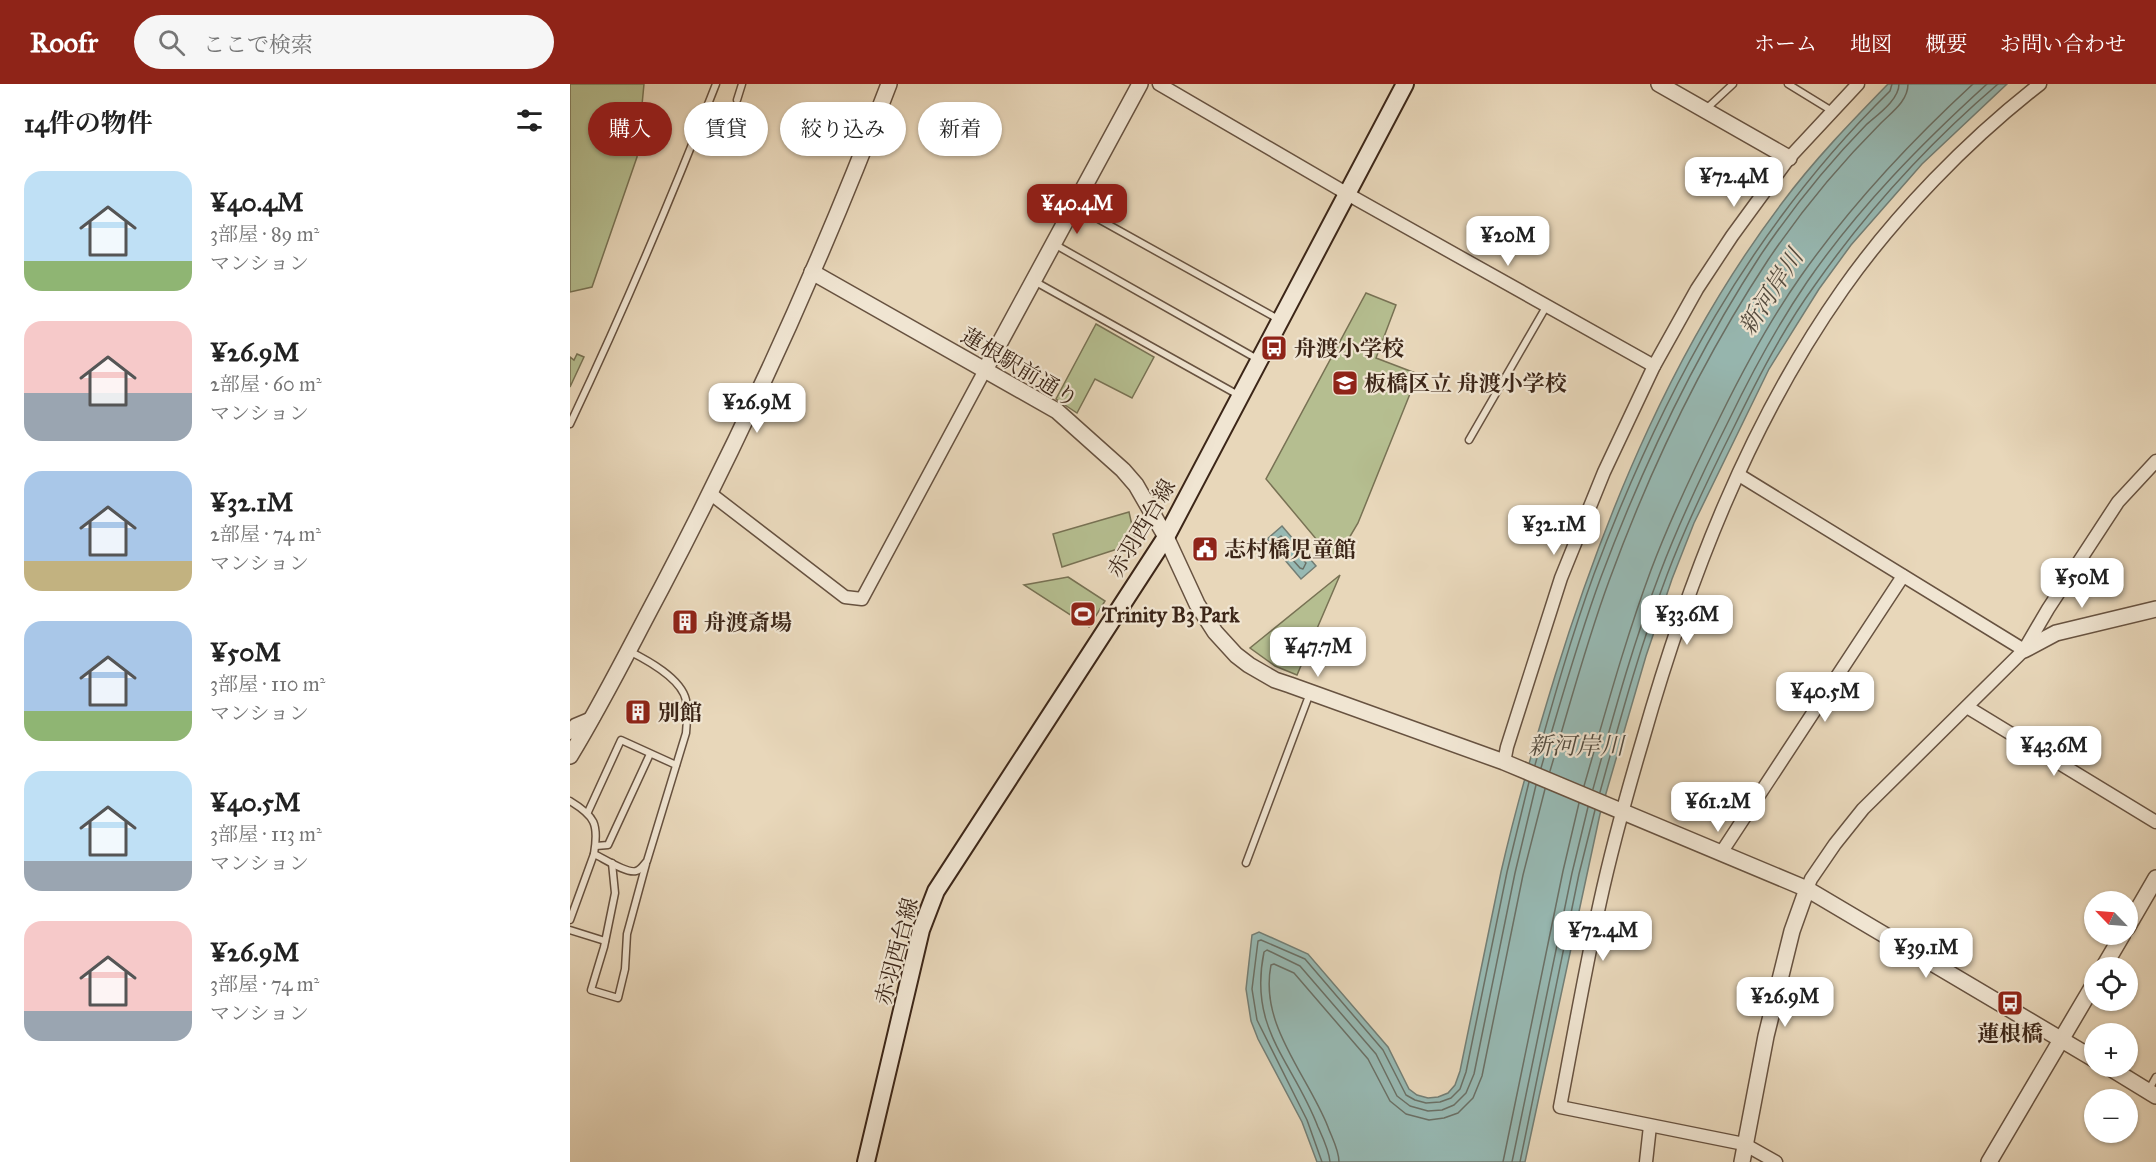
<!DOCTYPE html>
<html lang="ja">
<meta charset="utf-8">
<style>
:root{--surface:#fff;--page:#f6f6f6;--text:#222;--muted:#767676;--accent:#8f2418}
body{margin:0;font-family:"IM FELL Great Primer","Noto Serif JP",serif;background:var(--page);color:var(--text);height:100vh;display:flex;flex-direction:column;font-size:22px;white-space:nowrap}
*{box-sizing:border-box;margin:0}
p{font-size:20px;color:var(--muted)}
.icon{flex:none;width:33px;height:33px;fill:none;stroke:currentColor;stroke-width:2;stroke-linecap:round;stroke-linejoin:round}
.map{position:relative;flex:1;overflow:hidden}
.drawer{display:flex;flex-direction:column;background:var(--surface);width:570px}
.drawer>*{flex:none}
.banner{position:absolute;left:18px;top:18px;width:570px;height:54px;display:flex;gap:12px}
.needle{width:39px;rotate:295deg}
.tools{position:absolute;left:1514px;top:807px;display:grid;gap:12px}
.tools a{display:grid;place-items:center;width:54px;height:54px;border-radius:50%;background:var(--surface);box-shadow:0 2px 4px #0004;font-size:30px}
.price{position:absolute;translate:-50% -51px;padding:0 14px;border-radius:12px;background:#fff;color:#222;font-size:20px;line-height:39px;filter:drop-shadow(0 2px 3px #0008)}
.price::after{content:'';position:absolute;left:50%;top:36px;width:18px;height:14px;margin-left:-9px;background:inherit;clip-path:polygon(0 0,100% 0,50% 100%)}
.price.on{background:var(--accent);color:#fff}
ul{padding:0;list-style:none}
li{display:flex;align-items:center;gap:18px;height:150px;padding:0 24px}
li span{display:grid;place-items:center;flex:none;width:168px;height:120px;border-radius:18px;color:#555}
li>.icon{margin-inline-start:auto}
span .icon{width:72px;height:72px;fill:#fffc;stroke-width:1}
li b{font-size:26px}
h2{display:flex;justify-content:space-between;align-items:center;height:72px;padding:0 24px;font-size:26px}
.chip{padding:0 21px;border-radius:27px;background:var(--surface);box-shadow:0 2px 4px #0004;font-size:21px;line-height:54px}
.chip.on{background:var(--accent);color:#fff}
header{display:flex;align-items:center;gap:36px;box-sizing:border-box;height:84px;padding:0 30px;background:var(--accent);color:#fff}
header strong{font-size:28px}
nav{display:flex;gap:33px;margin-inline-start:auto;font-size:21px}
.search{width:420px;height:54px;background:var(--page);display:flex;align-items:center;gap:15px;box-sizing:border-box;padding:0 21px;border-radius:33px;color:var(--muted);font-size:22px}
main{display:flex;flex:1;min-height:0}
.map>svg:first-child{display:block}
.green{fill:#b5be90;stroke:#787254;stroke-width:1.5}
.water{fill:#97b9b3;stroke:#737e75;stroke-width:1.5}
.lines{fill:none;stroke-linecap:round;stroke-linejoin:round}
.shore{stroke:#6a7066;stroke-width:1.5}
.service-casing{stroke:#675240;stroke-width:9}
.minor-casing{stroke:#675240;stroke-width:15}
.tertiary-casing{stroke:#675240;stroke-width:18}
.secondary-casing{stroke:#3c2618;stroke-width:20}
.service{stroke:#f0e5d2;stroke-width:6}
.minor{stroke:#f0e5d2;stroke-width:12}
.tertiary{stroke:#f0e5d2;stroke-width:15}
.secondary{stroke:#f0e5d2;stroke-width:16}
.labels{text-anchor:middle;stroke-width:4.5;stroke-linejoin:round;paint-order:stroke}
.poi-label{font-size:22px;font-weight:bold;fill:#3c2618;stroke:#f0e5d2;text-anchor:start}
.street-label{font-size:22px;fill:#3c2618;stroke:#f0e5d2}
.water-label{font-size:24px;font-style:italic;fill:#534b3f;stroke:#f0e5d2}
</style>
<header>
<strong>Roofr</strong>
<div class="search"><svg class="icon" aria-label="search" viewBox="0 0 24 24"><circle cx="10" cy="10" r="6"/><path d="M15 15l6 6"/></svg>ここで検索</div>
<nav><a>ホーム</a><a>地図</a><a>概要</a><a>お問い合わせ</a></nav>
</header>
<main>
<section class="drawer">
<h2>14件の物件<svg class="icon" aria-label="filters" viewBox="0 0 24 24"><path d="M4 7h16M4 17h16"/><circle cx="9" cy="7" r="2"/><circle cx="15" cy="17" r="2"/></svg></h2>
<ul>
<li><span style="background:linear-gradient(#bfe0f5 75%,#8fb573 0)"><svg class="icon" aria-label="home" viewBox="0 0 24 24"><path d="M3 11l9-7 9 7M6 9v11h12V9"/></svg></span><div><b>¥40.4M</b><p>3部屋 · 89 m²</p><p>マンション</p></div></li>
<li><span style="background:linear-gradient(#f6c9c9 60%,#9aa5b1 0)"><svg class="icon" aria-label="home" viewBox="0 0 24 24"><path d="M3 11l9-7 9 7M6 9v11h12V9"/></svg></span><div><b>¥26.9M</b><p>2部屋 · 60 m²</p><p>マンション</p></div></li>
<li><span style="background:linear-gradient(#a9c7e8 75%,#c2b280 0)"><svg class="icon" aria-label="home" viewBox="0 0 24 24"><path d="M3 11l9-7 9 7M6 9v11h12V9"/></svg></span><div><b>¥32.1M</b><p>2部屋 · 74 m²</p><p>マンション</p></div></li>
<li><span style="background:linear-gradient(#a9c7e8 75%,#8fb573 0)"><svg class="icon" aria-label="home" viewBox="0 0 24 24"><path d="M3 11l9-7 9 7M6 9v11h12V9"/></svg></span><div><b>¥50M</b><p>3部屋 · 110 m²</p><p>マンション</p></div></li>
<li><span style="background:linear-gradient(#bfe0f5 75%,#9aa5b1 0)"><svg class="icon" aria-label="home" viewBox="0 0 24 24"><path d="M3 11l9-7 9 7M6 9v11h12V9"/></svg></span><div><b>¥40.5M</b><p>3部屋 · 113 m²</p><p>マンション</p></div></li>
<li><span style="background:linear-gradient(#f6c9c9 75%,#9aa5b1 0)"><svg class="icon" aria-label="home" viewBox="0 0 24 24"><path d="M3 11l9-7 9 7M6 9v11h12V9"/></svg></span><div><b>¥26.9M</b><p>3部屋 · 74 m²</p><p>マンション</p></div></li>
</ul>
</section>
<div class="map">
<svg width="1586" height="1078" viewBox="0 0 1586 1078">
<rect width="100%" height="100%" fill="#e8d7ba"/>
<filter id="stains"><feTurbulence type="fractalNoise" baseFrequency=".00333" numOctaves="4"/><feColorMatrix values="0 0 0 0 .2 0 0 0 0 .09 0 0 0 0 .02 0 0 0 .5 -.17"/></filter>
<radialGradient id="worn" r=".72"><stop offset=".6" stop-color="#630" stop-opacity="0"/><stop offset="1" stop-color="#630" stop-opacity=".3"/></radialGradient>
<g class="green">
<polygon points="0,0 74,0 67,73 22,203 0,208"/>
<polygon points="796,209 826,221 806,274 848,290 788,439 775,461 762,474 696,395"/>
<polygon points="526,240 584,273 562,314 525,295 507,329 486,315"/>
<polygon points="7,270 14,273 0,303 0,273 4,276"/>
<polygon points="559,428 566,459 492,483 483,450"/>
<polygon points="770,491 727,591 705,582 680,564"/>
<polygon points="498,493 535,517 519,543 454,501"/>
</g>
<g class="water">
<path d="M1318 0H1437L1352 80 1281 161 1249 205 1199 285 1124 439 1102 495 1076 572 1030 730 955 1078H747L732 1038 688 955 681 937 676 905 682 851 689 848 738 870 818 963 839 1005 847 1011 858 1014 868 1013 878 1009 885 1001 890 987C904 921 917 854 931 788 946 722 965 657 985 592 1037 424 1106 259 1212 119 1244 76 1281 38 1318 0Z"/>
<polygon points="712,442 746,482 731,495 697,455"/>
</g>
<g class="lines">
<g class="shore">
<polygon points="711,452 736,479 733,485 730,484 707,458 707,455"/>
<path d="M965 681C983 617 1001 553 1024 490 1092 309 1181 143 1320 7L1322 0"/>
<path d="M971 684C990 620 1008 555 1031 493 1073 381 1125 272 1190 172 1221 126 1257 81 1296 41 1307 31 1329 16 1329 0"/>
<path d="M980 687C999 624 1016 559 1039 497 1080 385 1132 276 1198 176 1231 127 1269 81 1311 39 1322 28 1338 17 1338 0"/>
<path d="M1014 702C1035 630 1055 556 1081 486 1101 433 1125 383 1150 333 1174 284 1200 236 1231 192 1281 121 1340 58 1403 0"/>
<path d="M1023 705C1043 633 1063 559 1090 489 1110 436 1134 386 1159 336 1182 288 1207 242 1237 198 1288 124 1351 60 1417 0"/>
<path d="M1030 708C1050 636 1070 562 1097 491 1116 440 1140 391 1164 343 1188 294 1213 245 1245 201 1297 127 1359 59 1428 0"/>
<polyline points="752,1078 737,1036 687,936 682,905 688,857 691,856 735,875 813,966 836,1011 845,1016 856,1019 870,1018 881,1014 890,1005 896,988 937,788 959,698"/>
<path d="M760 1078C759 1066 753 1054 748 1043 723 977 678 946 694 868L697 866 730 882 806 970 827 1012 840 1022 858 1027 872 1026 884 1021 896 1009 904 990 945 789 966 701"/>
<path d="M769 1078C769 1066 762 1054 758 1043 737 990 689 941 701 881L704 880 724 889 798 975 820 1017 836 1030 859 1036 874 1034 888 1029 903 1014 912 992 953 791 975 705"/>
<polyline points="933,1078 993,787 1009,719"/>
<polyline points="942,1078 1002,789 1018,723"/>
<polyline points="950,1078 1009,790 1025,726"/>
</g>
<defs>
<g id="service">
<polyline points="1218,0 1262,27"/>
<polyline points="167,16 172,0"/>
<polyline points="1135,26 1163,0"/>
<polyline points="505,122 708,235"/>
<polyline points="484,160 689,276"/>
<polyline points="464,197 670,312"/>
<path d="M0 340C53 228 101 115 146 0"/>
<polyline points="899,356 976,223"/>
<path d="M0 717C25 732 29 740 24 770 33 774 57 790 66 787 71 786 74 780 77 777L116 649C117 638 118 627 116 616 111 594 77 576 59 567"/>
<polyline points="18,728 51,656 106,681"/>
<polyline points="26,762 38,761 80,670"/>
<polyline points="42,779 45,809 34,863 21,906 48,914 55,885 57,850 76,780"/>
<polyline points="676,779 740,609"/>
<polyline points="0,836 24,770"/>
<polyline points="0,846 35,857"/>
<polyline points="1578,1007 1586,993"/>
</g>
<g id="minor">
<polyline points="589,0 788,116 1084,282"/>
<polyline points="1169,391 1454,566"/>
<polyline points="141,410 275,513 292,515 415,286"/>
<polyline points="1397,623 1586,738"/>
<polyline points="0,649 5,641 24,633"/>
<polyline points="934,678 937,663 991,494 1034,388 1084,282 1127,205 1162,152 1219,74 1288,0"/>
<polyline points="1151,769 1333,492"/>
<polyline points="1237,805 1241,795 1265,760 1293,725 1454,566 1478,525 1548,418 1586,377"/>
<polyline points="1076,1078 1080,1042"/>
<path d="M1206 1078 1174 1060 990 1023C1003 955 1015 886 1030 818 1042 763 1057 709 1073 655 1118 497 1178 340 1273 205 1325 131 1398 56 1470 0"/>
</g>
<g id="tertiary">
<polyline points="1089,0 1219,74"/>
<polyline points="242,188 487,327 553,386 566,401 596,453 627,520 645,548 666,571 679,581 705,596 720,601 934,678 1237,805 1524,975"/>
<polyline points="415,286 570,0"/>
<polyline points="1454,566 1486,549 1586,525"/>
<path d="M0 672C33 618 61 561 91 505 177 341 253 173 319 0"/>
<polyline points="1557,844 1586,794"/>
<polyline points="1533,884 1553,850"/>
<polyline points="1537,982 1586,1012"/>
<polyline points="1172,1078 1196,952 1222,847 1237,805"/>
<polyline points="1419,1078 1524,900"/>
</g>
<polyline id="secondary" points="296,1078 351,846 366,807 596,453 835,0"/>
</defs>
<use href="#service" class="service-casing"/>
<use href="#minor" class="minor-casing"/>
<use href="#tertiary" class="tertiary-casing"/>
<use href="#secondary" class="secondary-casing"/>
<use href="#service" class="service"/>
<use href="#minor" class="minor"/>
<use href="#tertiary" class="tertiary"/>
<use href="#secondary" class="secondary"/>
</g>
<defs>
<symbol id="bus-square" viewBox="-11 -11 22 22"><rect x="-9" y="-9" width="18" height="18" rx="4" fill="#8f2418" stroke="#f0e5d2"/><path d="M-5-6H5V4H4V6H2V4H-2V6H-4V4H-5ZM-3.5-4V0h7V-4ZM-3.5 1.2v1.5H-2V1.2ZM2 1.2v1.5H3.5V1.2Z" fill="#fff"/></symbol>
<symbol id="school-square" viewBox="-11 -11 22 22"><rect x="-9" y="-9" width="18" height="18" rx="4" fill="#8f2418" stroke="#f0e5d2"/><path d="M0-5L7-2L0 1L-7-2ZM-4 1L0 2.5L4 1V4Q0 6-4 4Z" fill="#fff"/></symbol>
<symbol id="civic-square" viewBox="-11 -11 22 22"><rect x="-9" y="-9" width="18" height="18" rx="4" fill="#8f2418" stroke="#f0e5d2"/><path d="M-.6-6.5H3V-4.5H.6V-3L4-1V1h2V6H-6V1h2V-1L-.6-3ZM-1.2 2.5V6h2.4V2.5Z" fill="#fff"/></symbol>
<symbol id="stadium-square" viewBox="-11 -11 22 22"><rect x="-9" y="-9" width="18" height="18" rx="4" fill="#8f2418" stroke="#f0e5d2"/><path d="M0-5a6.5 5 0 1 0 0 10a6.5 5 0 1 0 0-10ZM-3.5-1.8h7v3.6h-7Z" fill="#fff"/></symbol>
<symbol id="building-square" viewBox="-11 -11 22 22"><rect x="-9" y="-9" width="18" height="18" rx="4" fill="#8f2418" stroke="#f0e5d2"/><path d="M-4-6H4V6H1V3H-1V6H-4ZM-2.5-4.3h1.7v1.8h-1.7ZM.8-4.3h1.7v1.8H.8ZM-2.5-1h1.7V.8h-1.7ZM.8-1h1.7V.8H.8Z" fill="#fff"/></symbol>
</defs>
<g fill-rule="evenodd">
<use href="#bus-square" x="689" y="249" width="30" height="30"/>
<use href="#school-square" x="760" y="284" width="30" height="30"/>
<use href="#civic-square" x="620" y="450" width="30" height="30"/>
<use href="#stadium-square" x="498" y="515" width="30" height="30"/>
<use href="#building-square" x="100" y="523" width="30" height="30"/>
<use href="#building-square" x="53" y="613" width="30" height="30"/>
<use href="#bus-square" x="1425" y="904" width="30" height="30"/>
</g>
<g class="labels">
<g class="poi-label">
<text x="724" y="272">舟渡小学校</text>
<text x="794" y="307">板橋区立 舟渡小学校</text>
<text x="654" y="473">志村橋児童館</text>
<text x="532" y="538">Trinity B3 Park</text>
<text x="134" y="546">舟渡斎場</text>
<text x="88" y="636">別館</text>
<text x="1440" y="957" text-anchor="middle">蓮根橋</text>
</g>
<g class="street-label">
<text transform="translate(450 283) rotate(31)" y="8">蓮根駅前通り</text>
<text transform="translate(571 444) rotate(-59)" y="8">赤羽西台線</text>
<text transform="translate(326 867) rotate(-75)" y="8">赤羽西台線</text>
</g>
<g class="water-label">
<text transform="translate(1201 208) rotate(-57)" y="8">新河岸川</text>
<text x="1006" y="670">新河岸川</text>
</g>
</g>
<rect width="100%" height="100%" filter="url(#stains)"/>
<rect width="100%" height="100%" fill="url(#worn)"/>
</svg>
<div class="tools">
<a><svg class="needle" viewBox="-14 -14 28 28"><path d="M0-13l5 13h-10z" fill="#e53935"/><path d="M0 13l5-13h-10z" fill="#767676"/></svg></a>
<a><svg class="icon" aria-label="locate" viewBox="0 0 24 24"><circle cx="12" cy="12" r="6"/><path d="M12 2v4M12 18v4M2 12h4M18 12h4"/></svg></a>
<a>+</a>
<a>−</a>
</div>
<b class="price" style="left:1164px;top:124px">¥72.4M</b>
<b class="price on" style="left:507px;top:151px">¥40.4M</b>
<b class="price" style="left:938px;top:183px">¥20M</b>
<b class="price" style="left:187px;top:350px">¥26.9M</b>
<b class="price" style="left:984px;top:472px">¥32.1M</b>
<b class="price" style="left:1512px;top:525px">¥50M</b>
<b class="price" style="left:1117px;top:562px">¥33.6M</b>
<b class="price" style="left:748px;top:594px">¥47.7M</b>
<b class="price" style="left:1255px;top:639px">¥40.5M</b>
<b class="price" style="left:1484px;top:693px">¥43.6M</b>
<b class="price" style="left:1148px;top:749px">¥61.2M</b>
<b class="price" style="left:1033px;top:878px">¥72.4M</b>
<b class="price" style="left:1356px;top:895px">¥39.1M</b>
<b class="price" style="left:1215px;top:944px">¥26.9M</b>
<div class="banner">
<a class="chip on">購入</a>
<a class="chip">賃貸</a>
<a class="chip">絞り込み</a>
<a class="chip">新着</a>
</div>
</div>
</main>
